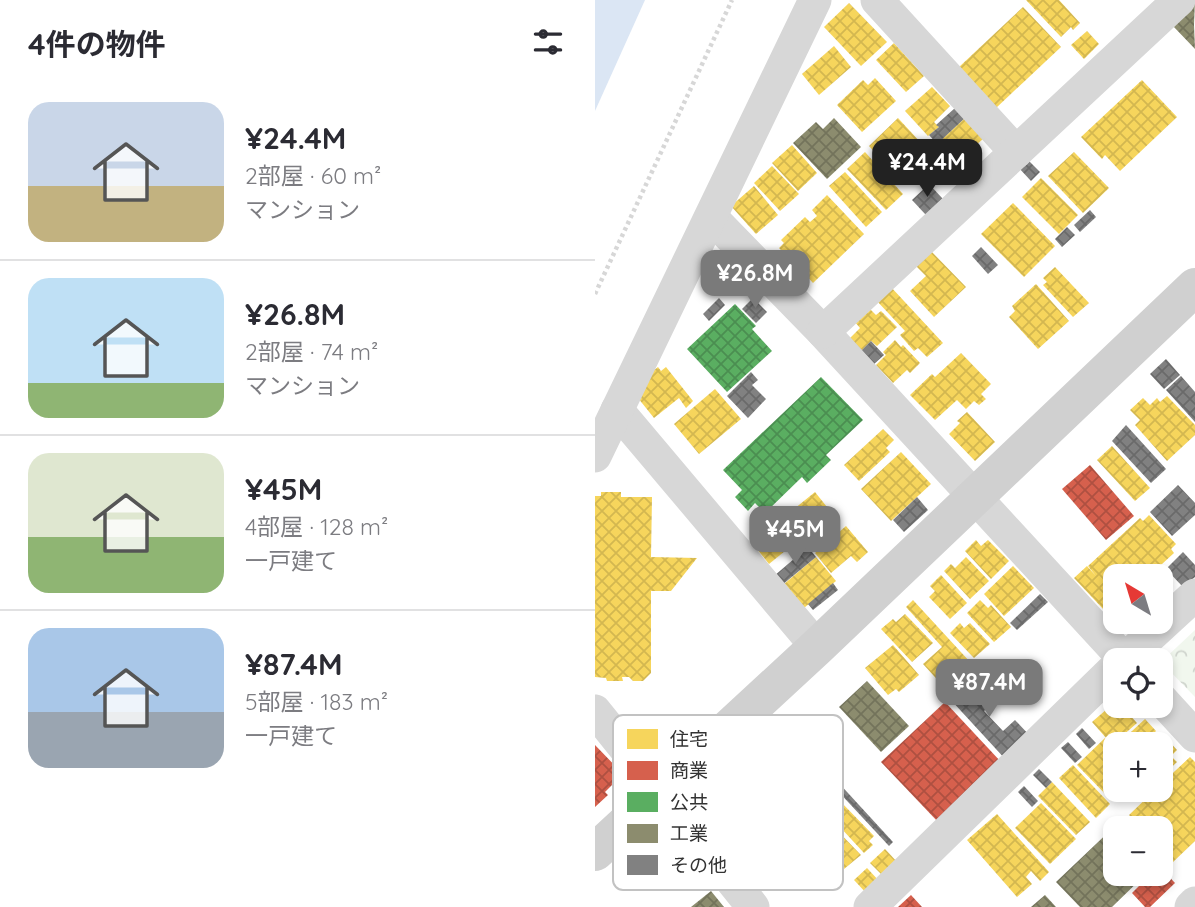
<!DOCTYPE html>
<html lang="ja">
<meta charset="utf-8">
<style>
:root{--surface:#fff;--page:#f7f7f7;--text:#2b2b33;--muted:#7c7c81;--line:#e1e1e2;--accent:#7a7a7a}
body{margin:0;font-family:Quicksand,"Noto Sans JP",sans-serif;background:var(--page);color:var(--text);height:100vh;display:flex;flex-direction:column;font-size:26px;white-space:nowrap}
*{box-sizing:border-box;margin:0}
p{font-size:23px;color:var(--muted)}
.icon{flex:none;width:38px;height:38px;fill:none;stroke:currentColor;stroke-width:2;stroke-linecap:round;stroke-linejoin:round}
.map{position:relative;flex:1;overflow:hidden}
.sheet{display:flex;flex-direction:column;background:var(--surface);width:595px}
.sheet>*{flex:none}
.needle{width:46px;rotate:322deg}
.buttons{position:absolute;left:508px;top:564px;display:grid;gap:14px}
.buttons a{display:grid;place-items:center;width:70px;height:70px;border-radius:14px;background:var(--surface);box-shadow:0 4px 10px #0003;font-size:35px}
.price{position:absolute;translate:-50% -60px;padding:0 16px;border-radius:14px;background:var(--accent);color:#fff;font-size:23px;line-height:46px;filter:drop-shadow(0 2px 4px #0008)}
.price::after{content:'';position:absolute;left:50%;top:42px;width:21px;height:16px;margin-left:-10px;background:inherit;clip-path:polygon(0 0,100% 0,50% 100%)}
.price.selected{background:#222;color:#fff}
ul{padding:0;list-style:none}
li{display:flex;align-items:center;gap:21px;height:175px;padding:0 28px}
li+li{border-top:2px solid var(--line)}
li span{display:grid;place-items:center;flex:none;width:196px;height:140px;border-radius:21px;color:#555}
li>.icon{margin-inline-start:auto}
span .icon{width:84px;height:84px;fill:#fffc;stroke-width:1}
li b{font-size:30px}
h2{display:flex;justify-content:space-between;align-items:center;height:84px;padding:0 28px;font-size:30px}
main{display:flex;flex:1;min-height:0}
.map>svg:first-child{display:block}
.forest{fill:url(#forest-crowns)}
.water{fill:#dbe6f4}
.homes{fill:url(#homes-cross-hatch)}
.shops{fill:url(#shops-cross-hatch)}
.public{fill:url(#public-cross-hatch)}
.industry{fill:url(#industry-cross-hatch)}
.building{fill:url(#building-cross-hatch)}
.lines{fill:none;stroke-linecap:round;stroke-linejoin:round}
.path{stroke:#d7d7d7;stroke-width:4.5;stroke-dasharray:3.5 3.5;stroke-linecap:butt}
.street{stroke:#d7d7d7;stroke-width:33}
.secondary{stroke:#d0d0d0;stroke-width:38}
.key{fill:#fff;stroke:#c2c2c2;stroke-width:2}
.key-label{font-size:19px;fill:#333}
</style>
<main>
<section class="sheet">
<h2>4件の物件<svg class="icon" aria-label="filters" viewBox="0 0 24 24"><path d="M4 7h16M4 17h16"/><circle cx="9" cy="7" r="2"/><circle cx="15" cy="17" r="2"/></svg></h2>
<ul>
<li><span style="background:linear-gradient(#c9d6e8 60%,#c2b280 0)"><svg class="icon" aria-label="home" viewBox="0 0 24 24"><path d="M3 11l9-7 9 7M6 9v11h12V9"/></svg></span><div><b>¥24.4M</b><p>2部屋 · 60 m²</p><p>マンション</p></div></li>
<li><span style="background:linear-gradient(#bfe0f5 75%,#8fb573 0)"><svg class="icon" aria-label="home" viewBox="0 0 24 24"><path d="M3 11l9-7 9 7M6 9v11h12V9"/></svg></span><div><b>¥26.8M</b><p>2部屋 · 74 m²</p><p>マンション</p></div></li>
<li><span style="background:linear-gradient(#dfe7d0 60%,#8fb573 0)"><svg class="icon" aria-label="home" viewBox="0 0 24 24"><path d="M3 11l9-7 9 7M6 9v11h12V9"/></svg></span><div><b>¥45M</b><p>4部屋 · 128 m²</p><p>一戸建て</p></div></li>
<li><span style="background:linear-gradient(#a9c7e8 60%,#9aa5b1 0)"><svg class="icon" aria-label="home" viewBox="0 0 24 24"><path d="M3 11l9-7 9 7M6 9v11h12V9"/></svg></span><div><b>¥87.4M</b><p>5部屋 · 183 m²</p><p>一戸建て</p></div></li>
</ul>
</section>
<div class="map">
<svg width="600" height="907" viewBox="0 0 600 907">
<defs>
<pattern id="forest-crowns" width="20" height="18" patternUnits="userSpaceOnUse" patternTransform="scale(1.75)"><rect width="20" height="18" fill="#f1f7ee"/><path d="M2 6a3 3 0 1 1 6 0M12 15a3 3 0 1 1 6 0" fill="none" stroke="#cfd4cd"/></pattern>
<pattern id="homes-cross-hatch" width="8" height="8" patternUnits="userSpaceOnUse" patternTransform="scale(1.75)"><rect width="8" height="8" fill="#f6d55c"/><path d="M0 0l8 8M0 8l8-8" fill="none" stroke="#d3b750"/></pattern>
<pattern id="shops-cross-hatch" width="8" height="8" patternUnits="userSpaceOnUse" patternTransform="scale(1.75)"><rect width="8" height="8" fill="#d6604d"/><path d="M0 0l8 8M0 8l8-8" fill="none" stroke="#ae5041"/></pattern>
<pattern id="public-cross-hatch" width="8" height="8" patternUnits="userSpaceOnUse" patternTransform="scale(1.75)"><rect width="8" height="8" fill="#5aae61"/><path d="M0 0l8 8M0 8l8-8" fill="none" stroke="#4b8e51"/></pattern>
<pattern id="industry-cross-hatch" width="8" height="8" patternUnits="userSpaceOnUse" patternTransform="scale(1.75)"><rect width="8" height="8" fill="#8c8c6e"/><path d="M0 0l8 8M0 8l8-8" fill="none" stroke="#73735b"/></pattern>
<pattern id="building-cross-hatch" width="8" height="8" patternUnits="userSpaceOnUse" patternTransform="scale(1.75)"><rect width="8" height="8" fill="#818181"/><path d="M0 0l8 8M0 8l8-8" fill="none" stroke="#6a6a6a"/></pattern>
</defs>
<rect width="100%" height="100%" fill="#fff"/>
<polygon class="forest" points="600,630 600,697 566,662"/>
<polygon class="water" points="0,0 50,0 0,111"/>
<g class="homes">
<polygon points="431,0 464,0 485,23 478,30 476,27 466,37"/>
<polygon points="254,3 292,42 266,66 229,27"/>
<polygon points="428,7 466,47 401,108 363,68"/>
<polygon points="492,31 504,44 489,59 476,45"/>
<polygon points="299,43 329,76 311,92 281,60"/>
<polygon points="239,46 256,67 224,95 207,74"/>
<polygon points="280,78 301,101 267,132 242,105 268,80 273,85"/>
<polygon points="547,80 582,117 525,171 510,155 507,159 486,137"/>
<polygon points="337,87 355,106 339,122 344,127 333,136 310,111"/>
<polygon points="303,118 339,157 312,182 299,167 296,170 274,146"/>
<polygon points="370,118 388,139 373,152 378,157 366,168 343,143"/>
<polygon points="197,145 222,173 203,191 177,163"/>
<polygon points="270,152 308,194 291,210 252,169"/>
<polygon points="479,152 514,188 488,213 453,176"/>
<polygon points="177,166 204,194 185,211 159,183"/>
<polygon points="250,172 287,212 271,227 234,186"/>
<polygon points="446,178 483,215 464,234 427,197"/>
<polygon points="159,186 183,215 161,234 136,206"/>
<polygon points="232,195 269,234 218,283 207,271 201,277 182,257 188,252 184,248 189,243 186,240 210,217 215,222 222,216 217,210"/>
<polygon points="418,203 460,246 429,277 386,234"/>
<polygon points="336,251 371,287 339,317 315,291 331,276 321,266"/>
<polygon points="460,267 494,303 478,317 448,285 452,282 448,278"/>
<polygon points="441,284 474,321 443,349 414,317 420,311 417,306"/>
<polygon points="295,286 348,343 332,357 323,348 319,351 305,335 310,331 281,300"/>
<polygon points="274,308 281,315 286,311 302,327 282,346 276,341 264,353 252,341 265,328 259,321"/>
<polygon points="300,340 306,347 308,345 325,363 315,373 312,370 298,383 281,365 291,355 288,352"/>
<polygon points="366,353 396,384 386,394 391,399 384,405 379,401 371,409 362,400 340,420 315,395 337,374 340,377"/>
<polygon points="63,367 66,371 71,367 98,401 91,408 84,398 59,418 39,393 48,379"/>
<polygon points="120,389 146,419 104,454 79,424"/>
<polygon points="572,396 600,425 600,435 572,461 540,425 545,420 535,410 548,398 555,405 562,398 565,402"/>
<polygon points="372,412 400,442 380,461 354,434 365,423 362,421"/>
<polygon points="288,429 299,440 291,448 295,452 264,481 249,465"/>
<polygon points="517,446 555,488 540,501 502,460"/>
<polygon points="306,452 336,484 296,521 266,489"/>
<polygon points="6,492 26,492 26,497 57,497 56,557 102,558 76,591 56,591 56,673 48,681 38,681 34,677 27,677 28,681 12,681 11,678 0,677 0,496 6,496"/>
<polygon points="220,492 240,517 212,539 195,519 202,513 199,509"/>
<polygon points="554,515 581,544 576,549 579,553 554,576 520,576 520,592 518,594 520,602 510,611 479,578 492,566 501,576 493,566 545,518 548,521"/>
<polygon points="189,518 206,538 174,564 157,543"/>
<polygon points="251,526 273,552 262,562 256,556 236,573 220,553"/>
<polygon points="381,540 386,546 393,540 414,561 396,579 370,551"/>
<polygon points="221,557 241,581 209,608 189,584"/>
<polygon points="371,557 394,581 375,599 349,571 356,564 360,568"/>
<polygon points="418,566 439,588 409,616 389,594"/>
<polygon points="346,575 372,603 355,619 334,597 340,591 335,586"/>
<polygon points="318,600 376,663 349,687 328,664 347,647 311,607"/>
<polygon points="385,600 393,608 396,605 416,627 399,642 372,613"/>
<polygon points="310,614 338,643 317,662 286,629 298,619 301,622"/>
<polygon points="365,623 369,628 375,623 395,644 379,658 355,633"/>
<polygon points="298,645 324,675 304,692 301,689 293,695 270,668"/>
<polygon points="520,702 520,705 526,705 542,723 526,737 520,732 512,739 497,722"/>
<polygon points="550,719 561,731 556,736 562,742 523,744"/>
<polygon points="510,738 520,748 520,789 529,789 517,801 482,765"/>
<polygon points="571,738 582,750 576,756 582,762 565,778 565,744"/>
<polygon points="595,757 600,762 600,841 578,862 565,849 565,828 546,828 534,815 561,789 565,789 565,785"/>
<polygon points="478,765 515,804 501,818 464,778"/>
<polygon points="457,782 495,822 481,835 443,796"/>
<polygon points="245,801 279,836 274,841 278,845 269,853 232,813"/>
<polygon points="446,803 481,839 455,864 420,828"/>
<polygon points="402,814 454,872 445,881 436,871 431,877 437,884 422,897 372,840"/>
<polygon points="233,821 266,855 249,869 218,836"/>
<polygon points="290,849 304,864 290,878 275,863"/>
<polygon points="272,868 285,882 273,895 259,880"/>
</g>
<g class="shops">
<polygon points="495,465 539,516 511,540 467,489"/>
<polygon points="350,702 407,763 344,823 286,762"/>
<polygon points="0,745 28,774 10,792 13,795 0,807"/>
<polygon points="565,867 580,883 555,907 550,907 537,893 557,873 565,873"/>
<polygon points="316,895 327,907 303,907"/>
</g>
<g class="public">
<polygon points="140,304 161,326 157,329 177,351 132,392 92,349"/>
<polygon points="226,377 268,420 231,455 236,460 212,483 207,477 170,513 160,503 153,511 140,497 147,490 128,470"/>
</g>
<g class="industry">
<polygon points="600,0 599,25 600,49 578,26"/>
<polygon points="239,118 266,147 232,179 198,143 221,122 228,129"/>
<polygon points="272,681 314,726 286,752 244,707"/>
<polygon points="521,825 524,828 520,828 520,873 552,873 517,907 485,907 461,882"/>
<polygon points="116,891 129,907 96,907"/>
<polygon points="450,895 461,907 436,907"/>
</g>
<g class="building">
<polygon points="360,108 370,118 342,144 334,135 344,127 341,125"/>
<polygon points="431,158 445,172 436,181 423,167"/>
<polygon points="334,184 348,199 331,215 317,200"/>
<polygon points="495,210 501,217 485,232 479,225"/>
<polygon points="472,227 480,235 467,247 460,239"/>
<polygon points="386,247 403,265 393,274 377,256"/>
<polygon points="124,298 130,305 114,321 108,314"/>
<polygon points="158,298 172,312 161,323 147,309"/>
<polygon points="276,341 289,355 278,365 265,352"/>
<polygon points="571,359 585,375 569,389 555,374"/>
<polygon points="156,372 163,380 157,385 171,399 153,418 132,396"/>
<polygon points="586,376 600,392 600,422 571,390"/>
<polygon points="531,425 571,469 556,483 517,441"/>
<polygon points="583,485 600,503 600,515 577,536 555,512"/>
<polygon points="322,497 333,510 309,532 298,520"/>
<polygon points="213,547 221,557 187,585 179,576"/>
<polygon points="588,552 600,565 600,577 588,587 571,569"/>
<polygon points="238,583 243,590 218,610 213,604"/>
<polygon points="445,594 453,602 422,630 415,623"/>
<polygon points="380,676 402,698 389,711 408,731 420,720 437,738 412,761 355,699"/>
<polygon points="487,728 501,743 494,749 481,734"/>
<polygon points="473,742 487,757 480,763 466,748"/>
<polygon points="219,756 298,842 294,846 214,760"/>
<polygon points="444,769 457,782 451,788 438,775"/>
<polygon points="429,786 443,801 437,807 423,792"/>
</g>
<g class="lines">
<polyline class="path" points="0,294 137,0"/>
<g class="street">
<polyline points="282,0 421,152"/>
<polyline points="117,218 228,332 530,660"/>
<polyline points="228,332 584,0"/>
<polyline points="22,410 222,647"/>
<polyline points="0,456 220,0"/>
<polyline points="529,660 600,595"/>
<polyline points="565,698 600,736"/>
<polyline points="0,711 158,907"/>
<polyline points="275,907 520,668"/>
<polyline points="596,907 600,903"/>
</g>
<polyline class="secondary" points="0,852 222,647 600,287"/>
</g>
<rect x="18" y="715" width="230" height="175" rx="10" class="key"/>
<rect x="32" y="729" width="31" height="20" fill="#f6d55c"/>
<rect x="32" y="761" width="31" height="19" fill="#d6604d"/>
<rect x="32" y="792" width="31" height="20" fill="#5aae61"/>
<rect x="32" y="824" width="31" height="19" fill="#8c8c6e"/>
<rect x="32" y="855" width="31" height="20" fill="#818181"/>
<g class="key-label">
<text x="75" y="746">住宅</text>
<text x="75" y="777">商業</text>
<text x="75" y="809">公共</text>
<text x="75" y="840">工業</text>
<text x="75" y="872">その他</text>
</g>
</svg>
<div class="buttons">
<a><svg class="needle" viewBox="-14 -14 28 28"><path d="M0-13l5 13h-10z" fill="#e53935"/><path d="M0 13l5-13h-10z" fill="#7c7c81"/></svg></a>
<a><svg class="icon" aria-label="locate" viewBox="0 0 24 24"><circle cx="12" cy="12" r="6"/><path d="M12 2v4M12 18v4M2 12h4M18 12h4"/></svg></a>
<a>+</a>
<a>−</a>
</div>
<b class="price selected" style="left:332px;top:199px">¥24.4M</b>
<b class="price" style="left:160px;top:310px">¥26.8M</b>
<b class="price" style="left:200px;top:566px">¥45M</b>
<b class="price" style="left:394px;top:719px">¥87.4M</b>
</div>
</main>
